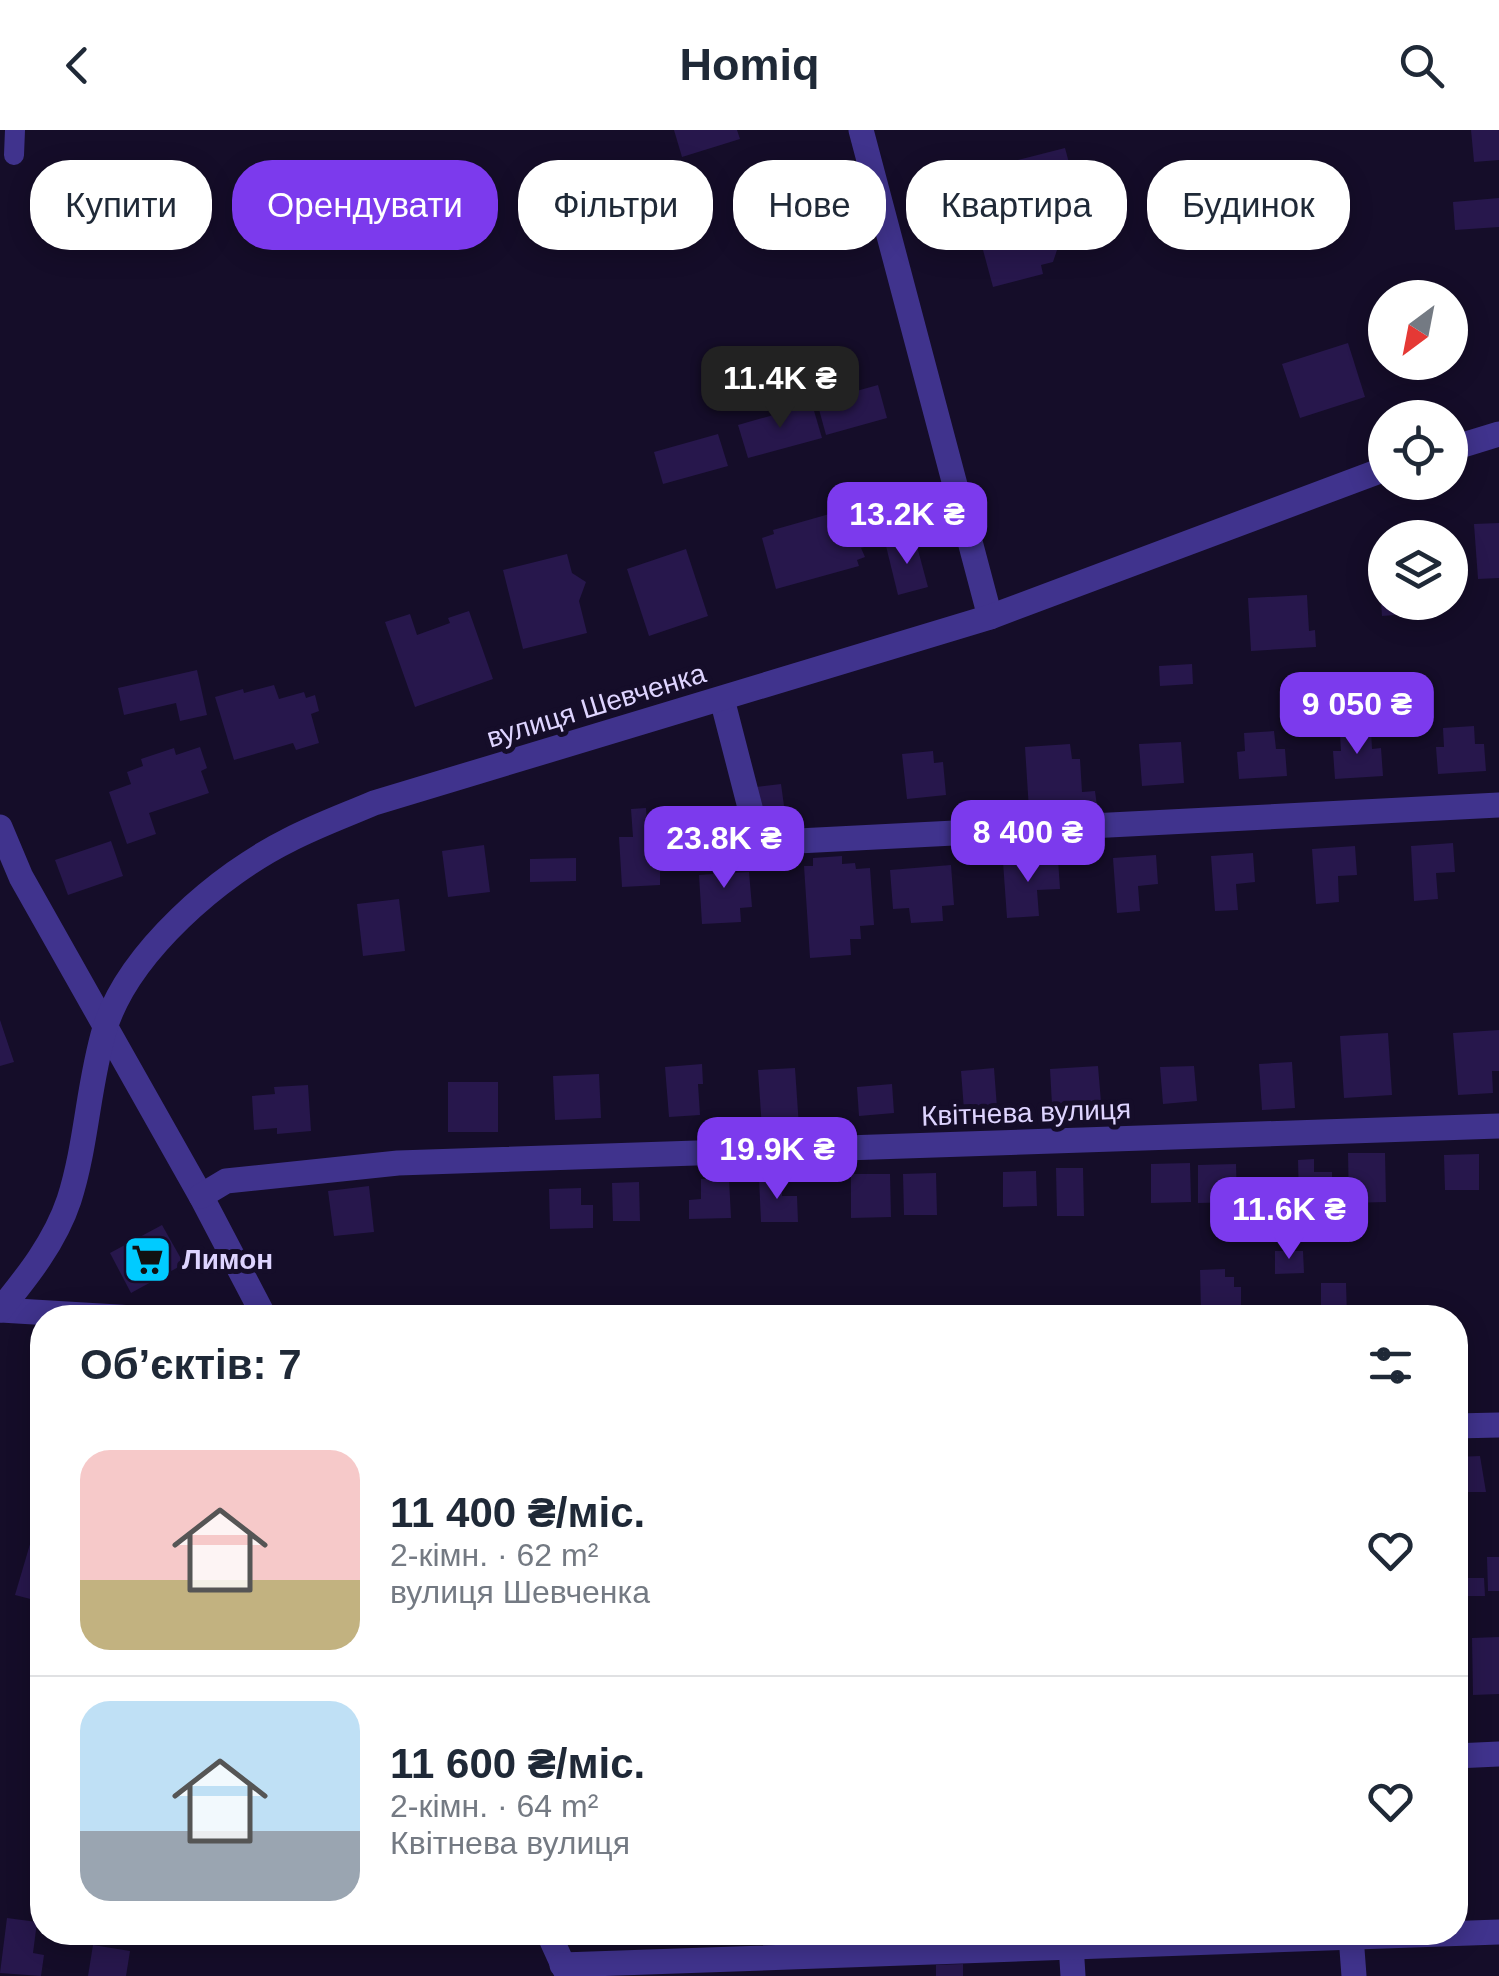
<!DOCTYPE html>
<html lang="uk">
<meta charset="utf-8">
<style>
:root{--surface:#fff;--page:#f2f2f3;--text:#1f2937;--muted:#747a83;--line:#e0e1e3;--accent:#7c3aed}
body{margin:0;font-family:Helvetica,sans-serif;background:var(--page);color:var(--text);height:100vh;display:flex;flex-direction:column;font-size:38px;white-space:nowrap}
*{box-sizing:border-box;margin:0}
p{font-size:32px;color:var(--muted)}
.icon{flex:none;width:55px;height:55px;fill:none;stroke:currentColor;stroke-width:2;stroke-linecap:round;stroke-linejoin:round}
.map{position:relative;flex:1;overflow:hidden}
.drawer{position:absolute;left:30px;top:1175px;width:1438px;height:640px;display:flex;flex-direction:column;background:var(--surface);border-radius:40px;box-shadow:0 5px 25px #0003}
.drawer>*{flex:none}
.guide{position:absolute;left:30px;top:30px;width:1440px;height:90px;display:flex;gap:20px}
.needle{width:65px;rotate:212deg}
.buttons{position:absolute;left:1368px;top:150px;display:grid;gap:20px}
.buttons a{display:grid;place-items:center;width:100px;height:100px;border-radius:50%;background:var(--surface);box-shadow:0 5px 25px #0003;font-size:50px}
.price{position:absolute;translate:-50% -85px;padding:0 22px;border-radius:20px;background:var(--accent);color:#fff;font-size:32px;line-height:65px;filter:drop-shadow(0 2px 5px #0008)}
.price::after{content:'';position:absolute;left:50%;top:60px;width:30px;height:22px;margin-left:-15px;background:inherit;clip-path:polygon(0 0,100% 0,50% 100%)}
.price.current{background:#222;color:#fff}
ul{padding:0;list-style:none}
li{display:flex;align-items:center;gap:30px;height:250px;padding:0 50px}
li+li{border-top:2px solid var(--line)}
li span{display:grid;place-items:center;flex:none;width:280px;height:200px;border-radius:30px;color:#555}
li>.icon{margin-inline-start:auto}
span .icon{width:120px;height:120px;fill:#fffc;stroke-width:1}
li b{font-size:42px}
h2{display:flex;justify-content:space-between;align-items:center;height:120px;padding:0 50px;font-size:42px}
.chip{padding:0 35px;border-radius:40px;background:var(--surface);box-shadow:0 5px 25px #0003;font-size:35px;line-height:90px}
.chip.current{background:var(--accent);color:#fff}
header{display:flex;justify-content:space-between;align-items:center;height:130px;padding:0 50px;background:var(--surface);font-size:45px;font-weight:800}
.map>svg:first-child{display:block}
.building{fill:#27174c}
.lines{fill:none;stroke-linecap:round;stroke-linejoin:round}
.service{stroke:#40338d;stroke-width:20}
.minor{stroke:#40338d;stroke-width:25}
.tertiary{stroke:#40338d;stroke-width:25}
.labels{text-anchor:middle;stroke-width:10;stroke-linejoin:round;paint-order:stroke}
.street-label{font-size:28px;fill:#ded4ff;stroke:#150d29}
.poi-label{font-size:28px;font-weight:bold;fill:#ded4ff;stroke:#150d29;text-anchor:start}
</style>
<header><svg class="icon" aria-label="back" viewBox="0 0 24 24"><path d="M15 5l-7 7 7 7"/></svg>Homiq<svg class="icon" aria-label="search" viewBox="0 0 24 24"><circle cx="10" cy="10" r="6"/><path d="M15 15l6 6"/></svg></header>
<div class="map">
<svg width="1499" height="1846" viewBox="0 0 1499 1846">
<rect width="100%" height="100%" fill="#150d29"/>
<g class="building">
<polygon points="674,0 737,0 740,9 682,27"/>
<polygon points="1471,0 1499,0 1499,30 1474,32"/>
<polygon points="1065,18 1072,44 986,67 978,40"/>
<polygon points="1499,68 1499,97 1455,100 1453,72"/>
<polygon points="1025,81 1026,87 1040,83 1050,93 1057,120 1053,132 1041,135 1043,144 993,157 976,94"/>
<polygon points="1348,213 1365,267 1300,288 1282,234"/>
<polygon points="878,255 887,288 826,305 817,272"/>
<polygon points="812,274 822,308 748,328 738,295"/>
<polygon points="718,304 728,336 663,354 654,322"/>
<polygon points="861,379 871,415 861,418 865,427 857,430 859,436 776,459 762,408 774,404 773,400 840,381 841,385"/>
<polygon points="1499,393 1499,448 1478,449 1474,394"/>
<polygon points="915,409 928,457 898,465 886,416"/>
<polygon points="686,419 708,486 649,506 627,439"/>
<polygon points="567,424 572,443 586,452 579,471 587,503 523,519 503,440"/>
<polygon points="1378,431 1385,431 1385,472 1407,472 1408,484 1382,486"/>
<polygon points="1307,465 1309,501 1315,500 1316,517 1251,521 1248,468"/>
<polygon points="469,481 493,549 415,577 385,492 410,484 417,505 450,493 448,488"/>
<polygon points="1192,534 1193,554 1160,556 1159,536"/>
<polygon points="197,540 207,585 180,591 176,573 124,585 118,558"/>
<polygon points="274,555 279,569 304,562 306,568 315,565 319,581 311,584 319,613 296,620 293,613 234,630 215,567 243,559 244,563"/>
<polygon points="1474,596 1475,614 1484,614 1486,641 1438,644 1436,617 1444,617 1443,598"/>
<polygon points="1371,600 1372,619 1381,618 1383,646 1335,649 1333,621 1341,621 1340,603"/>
<polygon points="1274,601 1276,619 1285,619 1287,646 1239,649 1237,622 1245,621 1244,603"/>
<polygon points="1181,612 1184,653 1142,656 1139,614"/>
<polygon points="1070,614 1072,629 1080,629 1082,662 1095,661 1097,676 1029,680 1025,617"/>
<polygon points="200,617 207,638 201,641 209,663 149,683 156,704 127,714 109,662 131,654 127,642 143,636 141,629 174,618 176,625"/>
<polygon points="933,621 934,633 943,632 946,665 907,669 902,624"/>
<polygon points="781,654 785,683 759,686 756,657"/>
<polygon points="646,678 648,706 669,704 672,740 660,741 660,755 622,757 619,707 633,707 631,679"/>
<polygon points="111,711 123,746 68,765 55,730"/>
<polygon points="1453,713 1455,742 1436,743 1438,769 1414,771 1411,716"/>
<polygon points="484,715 490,762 448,767 442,721"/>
<polygon points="726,716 728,743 749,742 752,777 740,778 741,792 702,794 699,745 713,744 711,717"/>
<polygon points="1355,716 1357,745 1338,746 1339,772 1316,774 1312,719"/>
<polygon points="1253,723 1255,752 1236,754 1238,780 1215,781 1211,726"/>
<polygon points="1156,725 1158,754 1138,756 1140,781 1117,783 1113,728"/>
<polygon points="842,726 842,734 855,733 856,739 870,738 874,795 860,796 861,809 850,809 851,825 810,828 804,736 813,736 813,728"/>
<polygon points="576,728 576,751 530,752 530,729"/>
<polygon points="1058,729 1060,759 1037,760 1039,786 1007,788 1003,732"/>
<polygon points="951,735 954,775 942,776 943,791 911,793 909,778 893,779 890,740"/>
<polygon points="399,769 405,821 363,826 357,774"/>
<polygon points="0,890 14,932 0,936"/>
<polygon points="1499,900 1499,941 1492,941 1493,963 1458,965 1453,903"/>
<polygon points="1388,903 1392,965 1344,968 1340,906"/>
<polygon points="1292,932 1295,978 1262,980 1259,934"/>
<polygon points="702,934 703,954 698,954 700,985 669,987 665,937"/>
<polygon points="1098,936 1101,972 1052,975 1050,939"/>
<polygon points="1194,936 1197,971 1163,974 1160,937"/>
<polygon points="795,938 799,997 762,999 758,940"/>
<polygon points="994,938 997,978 964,980 961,941"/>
<polygon points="599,944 601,988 555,990 553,946"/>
<rect x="448" y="952" width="50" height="50"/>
<polygon points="892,954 894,983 859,986 857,957"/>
<polygon points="308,955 311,1001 277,1004 277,998 254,1000 252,966 275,964 274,957"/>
<polygon points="1348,1023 1385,1023 1386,1072 1349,1073"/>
<polygon points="1479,1024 1479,1060 1445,1060 1444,1025"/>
<polygon points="1314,1029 1314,1042 1332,1042 1332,1069 1299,1069 1298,1030"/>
<polygon points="1190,1033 1191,1072 1151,1073 1151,1034"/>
<polygon points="1236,1034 1237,1072 1198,1073 1198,1035"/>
<polygon points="1056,1038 1083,1038 1084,1086 1057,1086"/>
<polygon points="1036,1041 1037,1076 1003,1077 1003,1042"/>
<polygon points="936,1043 937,1085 904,1085 903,1044"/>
<polygon points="851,1044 890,1044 891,1087 851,1088"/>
<polygon points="759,1048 782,1048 782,1066 797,1066 798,1092 761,1092"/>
<polygon points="701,1049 729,1049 731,1088 689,1089 689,1070 701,1069"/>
<polygon points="639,1052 640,1091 613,1091 612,1053"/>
<polygon points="369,1056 374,1102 334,1106 328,1061"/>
<polygon points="581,1058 581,1075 593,1075 593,1098 550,1099 549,1059"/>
<polygon points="162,1095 184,1134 131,1163 110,1123"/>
<polygon points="1275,1121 1303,1121 1304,1143 1275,1144"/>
<polygon points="1225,1139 1225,1147 1234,1147 1234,1157 1241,1157 1241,1180 1201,1181 1200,1140"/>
<polygon points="1321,1153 1346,1153 1347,1187 1321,1187"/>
<polygon points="1480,1326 1486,1362 1457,1362 1456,1327"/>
<polygon points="33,1404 42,1407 42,1472 15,1465"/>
<polygon points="1487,1427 1499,1427 1499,1461 1488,1461"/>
<polygon points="1455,1448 1484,1448 1485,1466 1455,1466"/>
<polygon points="1499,1507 1499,1564 1473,1565 1472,1508"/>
<polygon points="7,1788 37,1792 33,1823 44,1825 41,1846 0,1843"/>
<polygon points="620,1802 659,1802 659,1809 620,1810"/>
<polygon points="93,1815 130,1821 126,1846 88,1846"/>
<polygon points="963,1834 963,1846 936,1846 936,1835"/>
</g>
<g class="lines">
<polyline class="service" points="14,25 15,0"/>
<g class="minor">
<polyline points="861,0 990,487"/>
<polyline points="722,569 753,689 760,706 778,712 1499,675"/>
<polyline points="0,697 21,747 201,1066 265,1188"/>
<polyline points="201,1066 226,1051 398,1033 1499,996"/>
<polyline points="0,1180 134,1188"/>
<polyline points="1455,1296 1499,1295"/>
<polyline points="1455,1626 1499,1624"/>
<polyline points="548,1802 568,1846"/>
<polyline points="1351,1806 1354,1846"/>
<polyline points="1071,1814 1073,1846"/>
<polyline points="562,1835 1499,1802"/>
</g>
<g class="tertiary">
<polyline points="1450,319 1499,304"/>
<path d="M0 1180C27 1147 55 1112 69 1070 87 1014 88 954 105 898 129 822 220 744 289 710 316 696 346 685 374 673L990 487 1385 339"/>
</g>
</g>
<defs>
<symbol id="supermarket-square" viewBox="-11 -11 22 22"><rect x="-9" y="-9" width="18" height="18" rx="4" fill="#00cbff" stroke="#150d29"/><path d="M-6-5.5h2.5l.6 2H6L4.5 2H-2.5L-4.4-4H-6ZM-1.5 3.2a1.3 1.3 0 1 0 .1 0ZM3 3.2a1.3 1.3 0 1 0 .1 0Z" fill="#111"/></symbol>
</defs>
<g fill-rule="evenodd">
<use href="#supermarket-square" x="120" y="1102" width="55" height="55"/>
</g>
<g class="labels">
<g class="street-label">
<text transform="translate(596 575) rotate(-17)" y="10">вулиця Шевченка</text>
<text transform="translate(1026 982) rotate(-2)" y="10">Квітнева вулиця</text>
</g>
<g class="poi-label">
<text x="182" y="1139">Лимон</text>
</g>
</g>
</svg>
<div class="buttons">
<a><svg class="needle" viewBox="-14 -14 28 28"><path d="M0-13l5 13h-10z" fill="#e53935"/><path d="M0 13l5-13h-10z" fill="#747a83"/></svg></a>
<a><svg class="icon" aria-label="locate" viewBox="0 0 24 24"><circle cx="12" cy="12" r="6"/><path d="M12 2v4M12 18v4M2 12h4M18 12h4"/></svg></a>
<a><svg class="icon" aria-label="layers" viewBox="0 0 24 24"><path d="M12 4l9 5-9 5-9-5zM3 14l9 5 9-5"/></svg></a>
</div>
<b class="price current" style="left:780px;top:301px">11.4K ₴</b>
<b class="price" style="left:907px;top:437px">13.2K ₴</b>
<b class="price" style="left:1357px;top:627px">9 050 ₴</b>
<b class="price" style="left:1028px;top:755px">8 400 ₴</b>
<b class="price" style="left:724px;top:761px">23.8K ₴</b>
<b class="price" style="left:777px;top:1072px">19.9K ₴</b>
<b class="price" style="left:1289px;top:1132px">11.6K ₴</b>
<div class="guide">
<a class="chip">Купити</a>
<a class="chip current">Орендувати</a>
<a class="chip">Фільтри</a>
<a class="chip">Нове</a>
<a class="chip">Квартира</a>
<a class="chip">Будинок</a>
</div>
<section class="drawer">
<h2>Об’єктів: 7<svg class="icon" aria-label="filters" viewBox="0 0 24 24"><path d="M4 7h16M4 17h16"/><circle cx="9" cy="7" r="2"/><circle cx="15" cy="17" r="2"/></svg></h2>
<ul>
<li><span style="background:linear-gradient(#f6c9c9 65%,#c2b280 0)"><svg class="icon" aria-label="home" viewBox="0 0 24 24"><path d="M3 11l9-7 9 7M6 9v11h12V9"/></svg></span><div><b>11 400 ₴/міс.</b><p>2-кімн. · 62 m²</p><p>вулиця Шевченка</p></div><svg class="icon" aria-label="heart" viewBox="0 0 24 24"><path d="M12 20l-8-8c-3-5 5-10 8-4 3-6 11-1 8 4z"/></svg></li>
<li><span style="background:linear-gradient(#bfe0f5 65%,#9aa5b1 0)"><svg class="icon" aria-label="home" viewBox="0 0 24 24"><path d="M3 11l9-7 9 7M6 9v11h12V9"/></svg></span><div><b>11 600 ₴/міс.</b><p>2-кімн. · 64 m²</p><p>Квітнева вулиця</p></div><svg class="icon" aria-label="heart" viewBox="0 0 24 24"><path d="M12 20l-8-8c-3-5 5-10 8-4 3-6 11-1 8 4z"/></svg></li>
</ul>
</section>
</div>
